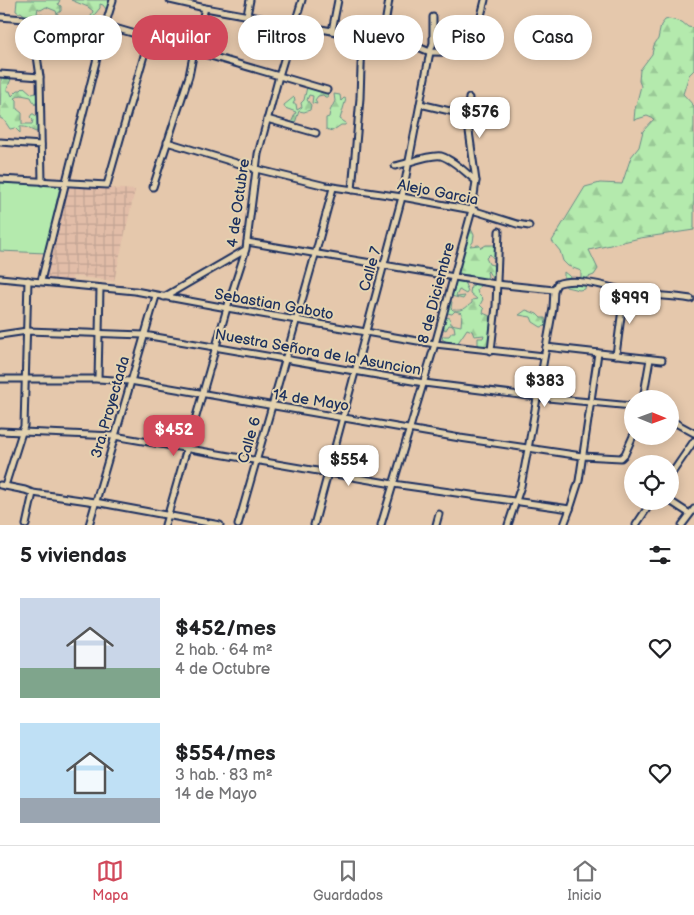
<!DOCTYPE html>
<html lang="es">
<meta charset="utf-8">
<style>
:root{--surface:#fff;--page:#f6f6f6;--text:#202124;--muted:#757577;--line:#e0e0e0;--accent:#d1495b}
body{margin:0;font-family:"Balsamiq Sans",sans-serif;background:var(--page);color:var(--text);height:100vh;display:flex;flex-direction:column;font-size:19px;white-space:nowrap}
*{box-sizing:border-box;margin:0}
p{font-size:16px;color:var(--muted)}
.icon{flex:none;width:28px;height:28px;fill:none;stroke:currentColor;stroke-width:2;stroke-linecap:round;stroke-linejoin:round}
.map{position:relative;height:525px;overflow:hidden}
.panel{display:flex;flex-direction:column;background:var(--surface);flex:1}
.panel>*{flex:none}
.hud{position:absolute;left:15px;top:15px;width:665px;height:45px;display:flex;gap:10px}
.needle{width:32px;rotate:91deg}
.controls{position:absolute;left:624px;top:390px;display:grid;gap:10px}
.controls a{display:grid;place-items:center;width:55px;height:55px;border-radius:50%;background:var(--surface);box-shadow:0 2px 12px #0003;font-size:25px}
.price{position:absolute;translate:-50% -42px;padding:0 11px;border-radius:10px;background:#fff;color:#222;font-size:16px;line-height:32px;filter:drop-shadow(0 1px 2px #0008)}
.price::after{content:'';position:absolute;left:50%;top:30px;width:15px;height:11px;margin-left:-8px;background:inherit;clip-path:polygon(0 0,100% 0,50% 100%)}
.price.current{background:var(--accent);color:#fff}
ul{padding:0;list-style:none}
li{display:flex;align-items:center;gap:15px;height:125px;padding:0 20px}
li span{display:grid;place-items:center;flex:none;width:140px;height:100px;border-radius:0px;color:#555}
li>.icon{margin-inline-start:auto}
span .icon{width:60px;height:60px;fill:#fffc;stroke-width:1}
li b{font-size:21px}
h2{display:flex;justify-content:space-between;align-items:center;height:60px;padding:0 20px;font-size:21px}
.pill{padding:0 18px;border-radius:22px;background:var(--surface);box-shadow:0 2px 12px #0003;font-size:18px;line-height:45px}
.pill.current{background:var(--accent);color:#fff}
.tabs{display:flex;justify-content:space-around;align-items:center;height:70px;border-top:1px solid var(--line);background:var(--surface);font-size:14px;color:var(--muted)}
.tabs a{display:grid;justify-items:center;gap:2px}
.tabs .current{color:var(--accent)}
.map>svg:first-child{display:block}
.industrial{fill:url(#industrial-grid)}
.forest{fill:url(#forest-firs);stroke:#688c86}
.garden{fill:#b4eaad;stroke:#688c86}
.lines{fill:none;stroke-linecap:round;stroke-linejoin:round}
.minor-casing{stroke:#1b2f5e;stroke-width:9}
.minor{stroke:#e4d3b0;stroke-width:5}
.labels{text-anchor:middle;stroke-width:4;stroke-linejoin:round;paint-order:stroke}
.street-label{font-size:15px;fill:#1b2f5e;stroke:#e4d3b0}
</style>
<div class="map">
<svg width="694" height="525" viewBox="0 0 694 525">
<defs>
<pattern id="industrial-grid" width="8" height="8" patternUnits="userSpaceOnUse" patternTransform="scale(1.25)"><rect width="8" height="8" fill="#e2bda8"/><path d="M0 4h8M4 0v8" fill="none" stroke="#c1a393"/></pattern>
<pattern id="forest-firs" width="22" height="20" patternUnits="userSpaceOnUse" patternTransform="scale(1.25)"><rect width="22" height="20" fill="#b4eaad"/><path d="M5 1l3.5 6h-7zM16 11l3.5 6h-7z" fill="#9ac997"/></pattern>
</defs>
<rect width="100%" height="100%" fill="#e5c8ac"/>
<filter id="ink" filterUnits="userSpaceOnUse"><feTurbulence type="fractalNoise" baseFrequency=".02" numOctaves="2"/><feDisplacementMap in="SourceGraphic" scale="10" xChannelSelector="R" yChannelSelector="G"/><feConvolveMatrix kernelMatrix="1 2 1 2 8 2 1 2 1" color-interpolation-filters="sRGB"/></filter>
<g filter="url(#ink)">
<polygon class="industrial" points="68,185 135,190 114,281 73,276 70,283 45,280"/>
<g class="forest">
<polygon points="17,0 60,0 58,4 61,6 61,11 57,14 56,11 46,7 41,10 38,8 37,13 43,15 42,19 28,18 21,12 19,13 16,11"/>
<polygon points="71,0 111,0 109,7 106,9 103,5 100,4 100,8 95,14 94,22 91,22 90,19 93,11 88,7"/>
<polygon points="669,19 682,22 688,27 694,28 694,70 689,75 683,94 694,106 694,230 640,238 589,250 598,269 594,275 586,278 585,289 579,290 566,287 564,283 564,272 573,279 581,277 581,271 568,266 563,261 560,251 552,241 585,187 600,183 622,184 631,157 639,147 643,131 654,119 647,116 634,120 635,109 641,86 639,81 640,70 652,54 654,45 658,39 661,25 665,20"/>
<path d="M3 77 11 79 7 89V91H10L12 96 18 90H21L24 87 32 94 36 93 37 89 39 97 35 105 31 97 21 95 15 98 17 100V109L22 113V124H32L33 120 30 117 32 114H34C39 120 41 123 38 131L36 132C30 130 27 126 20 127V133L15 128 10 129 4 120 0 118 1 78Z"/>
<polygon points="307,87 321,90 322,93 325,91 327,92 328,97 325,97 323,95 318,96 315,100 317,104 312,103 313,96 309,95 307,100 311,105 310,110 304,112 299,111 295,123 291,123 296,112 285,108 284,105 294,97 295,100 293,104 296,104 297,110 302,107 301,103 304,100"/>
<polygon points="334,94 340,95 341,101 344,98 346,99 340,119 346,123 345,125 341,125 332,131 326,129 326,118 329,117 330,111 335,101"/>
<path d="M471 229 474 235 473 242 470 246 479 245 481 248 486 245H495V256L493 258 490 254 486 258 489 264 493 265 496 271 495 278H492L488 271 487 272 488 277 483 280 470 277 469 275H460C458 266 461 252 467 244L466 241Z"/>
<polygon points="459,280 464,282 468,291 466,294 459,290 456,296 457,297 465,296 463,299 451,296 456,281"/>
<path d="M475 282 481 284 477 290 478 294 483 299 480 305 484 309 483 313 490 316C494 329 488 334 490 346L480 347 478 344V338H483L484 335 474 336 472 331 467 329 457 344 447 342 442 339 443 336H449L452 332H455L454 326 449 325 446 330 444 329 442 324 445 317 450 318 451 324 461 326 462 313 455 311 452 314 447 313 450 301 452 302 451 308 453 310C464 311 465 308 472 303V300L477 299 470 293 471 286 474 285Z"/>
<polygon points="526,310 537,314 541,318 545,318 546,326 541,327 533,322 531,317 519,315"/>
</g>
<polygon class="garden" points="0,182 60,186 46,253 0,251"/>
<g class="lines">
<defs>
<g id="minor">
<polyline points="170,0 205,8 332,31 382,42 418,47 430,52 490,53"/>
<polyline points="247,15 250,0"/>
<polyline points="0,17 108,26 327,90"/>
<polyline points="32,20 40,77 42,182"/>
<polyline points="332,31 338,0"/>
<polyline points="382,42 389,0"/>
<polyline points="475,53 477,32 485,0"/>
<polyline points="0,74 40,77"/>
<polyline points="420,104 467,115"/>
<polyline points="267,119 316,133"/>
<polyline points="0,142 41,145"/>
<polyline points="167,142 256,169 326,186 402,197 472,210 517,224 529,226"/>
<path d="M395 166C406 164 430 154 441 156 454 160 466 173 476 181"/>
<polyline points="0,179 107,185 149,38"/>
<polyline points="153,187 189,76 194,51 205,8"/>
<polyline points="352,190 360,98 362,37"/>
<polyline points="247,242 496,284 554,290"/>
<polyline points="0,278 135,291 227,308 435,344 544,356"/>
<polyline points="41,281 105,26 113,0"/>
<polyline points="164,297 245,250"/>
<polyline points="0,335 27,331 144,335 424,383 537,397 632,406"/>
<polyline points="546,347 662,360"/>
<polyline points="491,351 496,306 499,231"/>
<polyline points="616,355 622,309 628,291"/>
<polyline points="0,379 98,379 130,381 460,438 582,456 621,458 625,454 633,436"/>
<polyline points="98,379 100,288"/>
<polyline points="643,399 650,359"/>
<polyline points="670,420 694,433"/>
<polyline points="0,431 114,436 393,484 570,509"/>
<polyline points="670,476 694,441"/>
<polyline points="0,485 25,490 33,493 95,502 220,525"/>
<polyline points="5,486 24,426 28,280"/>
<polyline points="670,501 690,514"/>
<polyline points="26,525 33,493"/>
<polyline points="89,525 156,296"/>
<polyline points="165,525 227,308 246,249 258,154 279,76 302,0"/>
<polyline points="238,525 315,255 333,188"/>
<polyline points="314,525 402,197 430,52 433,43 433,17"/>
<polyline points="381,525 435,344 472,210 476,181 467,117 469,98"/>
<polyline points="436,525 439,514"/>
<path d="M508 525 521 486 528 449 553 308 554 290 557 284C579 275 618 291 641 294 658 296 674 296 691 299"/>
<polyline points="564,525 570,509 579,481 598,353"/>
<polyline points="636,525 652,501"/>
<polyline points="682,525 694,509"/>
</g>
</defs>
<use href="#minor" class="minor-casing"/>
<use href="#minor" class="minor"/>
</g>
</g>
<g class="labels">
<g class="street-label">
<text transform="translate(438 192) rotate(11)" y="5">Alejo Garcia</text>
<text transform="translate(238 203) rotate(-82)" y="5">4 de Octubre</text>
<text transform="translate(370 269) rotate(-74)" y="5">Calle 7</text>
<text transform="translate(436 293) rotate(-75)" y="5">8 de Diciembre</text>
<text transform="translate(274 304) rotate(10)" y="5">Sebastian Gaboto</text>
<text transform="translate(318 352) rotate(10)" y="5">Nuestra Señora de la Asuncion</text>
<text transform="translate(311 400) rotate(9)" y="5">14 de Mayo</text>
<text transform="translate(110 407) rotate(-74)" y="5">3ra. Proyectada</text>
<text transform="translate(249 440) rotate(-74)" y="5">Calle 6</text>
</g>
</g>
</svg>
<div class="controls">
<a><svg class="needle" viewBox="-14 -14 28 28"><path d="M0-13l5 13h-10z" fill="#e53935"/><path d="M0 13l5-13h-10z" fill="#757577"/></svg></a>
<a><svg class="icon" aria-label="locate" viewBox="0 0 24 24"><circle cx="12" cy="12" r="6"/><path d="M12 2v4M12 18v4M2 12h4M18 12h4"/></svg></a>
</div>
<b class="price" style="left:480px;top:139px">$576</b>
<b class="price" style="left:630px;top:325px">$999</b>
<b class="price" style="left:545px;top:408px">$383</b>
<b class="price current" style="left:174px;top:457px">$452</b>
<b class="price" style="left:349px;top:487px">$554</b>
<div class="hud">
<a class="pill">Comprar</a>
<a class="pill current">Alquilar</a>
<a class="pill">Filtros</a>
<a class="pill">Nuevo</a>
<a class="pill">Piso</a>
<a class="pill">Casa</a>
</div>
</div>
<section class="panel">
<h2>5 viviendas<svg class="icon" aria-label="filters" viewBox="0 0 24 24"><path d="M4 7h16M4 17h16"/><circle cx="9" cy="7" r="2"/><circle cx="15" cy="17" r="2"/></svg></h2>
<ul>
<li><span style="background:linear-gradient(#c9d6e8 70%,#7fa58c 0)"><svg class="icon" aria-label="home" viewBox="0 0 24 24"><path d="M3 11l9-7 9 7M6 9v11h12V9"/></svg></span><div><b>$452/mes</b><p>2 hab. · 64 m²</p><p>4 de Octubre</p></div><svg class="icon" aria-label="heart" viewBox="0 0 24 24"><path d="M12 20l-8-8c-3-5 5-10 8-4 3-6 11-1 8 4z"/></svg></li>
<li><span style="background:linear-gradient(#bfe0f5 75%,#9aa5b1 0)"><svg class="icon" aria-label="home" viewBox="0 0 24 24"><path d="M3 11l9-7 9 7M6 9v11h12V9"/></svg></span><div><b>$554/mes</b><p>3 hab. · 83 m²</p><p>14 de Mayo</p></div><svg class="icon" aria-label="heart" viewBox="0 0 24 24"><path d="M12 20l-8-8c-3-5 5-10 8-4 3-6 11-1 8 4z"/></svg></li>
</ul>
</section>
<nav class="tabs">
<a class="current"><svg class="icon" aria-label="map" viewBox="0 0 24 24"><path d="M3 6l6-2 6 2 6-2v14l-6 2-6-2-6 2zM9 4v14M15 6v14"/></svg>Mapa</a>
<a><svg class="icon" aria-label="saved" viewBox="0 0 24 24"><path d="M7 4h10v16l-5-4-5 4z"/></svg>Guardados</a>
<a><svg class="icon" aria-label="home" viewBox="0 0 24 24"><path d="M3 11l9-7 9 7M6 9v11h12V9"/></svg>Inicio</a>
</nav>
